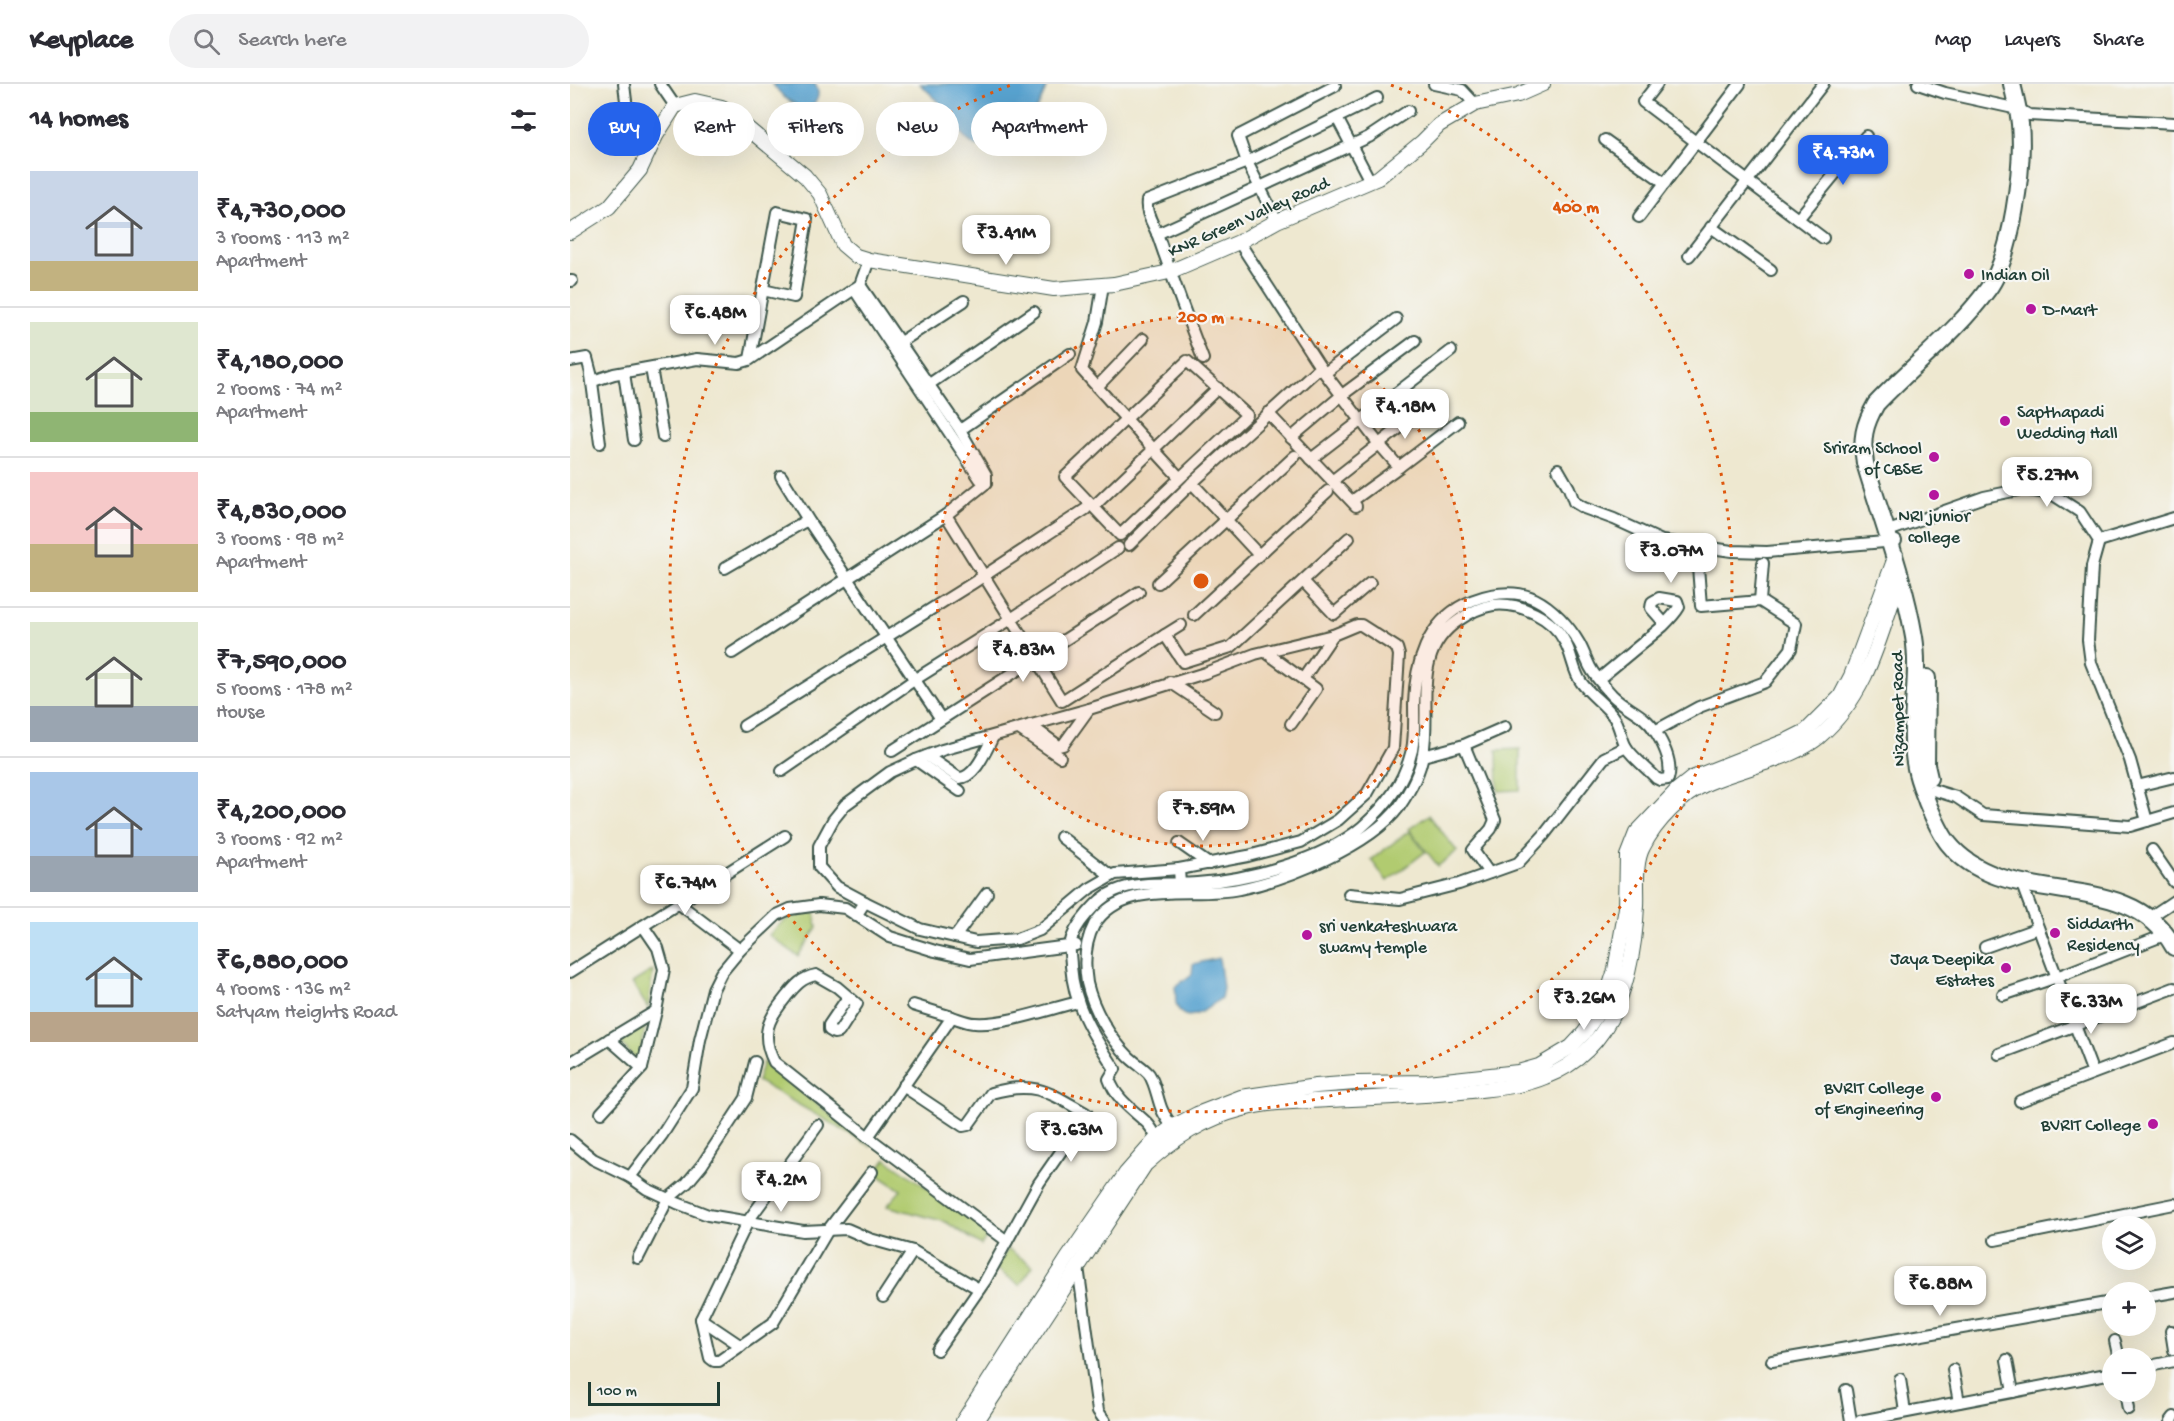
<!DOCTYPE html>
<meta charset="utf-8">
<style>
:root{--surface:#fff;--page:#f2f2f3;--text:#2b2b33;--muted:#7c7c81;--line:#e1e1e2;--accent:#2563eb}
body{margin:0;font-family:"Gochi Hand",sans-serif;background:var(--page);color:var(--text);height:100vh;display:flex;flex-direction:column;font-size:22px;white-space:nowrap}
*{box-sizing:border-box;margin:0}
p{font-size:20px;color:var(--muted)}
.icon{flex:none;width:33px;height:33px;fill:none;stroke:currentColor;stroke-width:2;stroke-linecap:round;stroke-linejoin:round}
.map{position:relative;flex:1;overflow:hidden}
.panel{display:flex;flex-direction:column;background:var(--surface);width:570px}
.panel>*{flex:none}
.top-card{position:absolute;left:18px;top:18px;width:570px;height:54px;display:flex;gap:12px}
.fabs{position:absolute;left:1532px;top:1132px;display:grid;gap:12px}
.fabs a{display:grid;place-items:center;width:54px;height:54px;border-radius:50%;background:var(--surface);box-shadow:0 6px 24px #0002;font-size:30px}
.scale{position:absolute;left:18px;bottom:15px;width:132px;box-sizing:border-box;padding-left:6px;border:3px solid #1f3d34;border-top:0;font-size:16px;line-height:21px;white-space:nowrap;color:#1f3d34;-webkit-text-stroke:4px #f6f6f2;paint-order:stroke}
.price{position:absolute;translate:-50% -51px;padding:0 14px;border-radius:12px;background:#fff;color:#222;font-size:20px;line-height:39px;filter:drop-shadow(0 2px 3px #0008)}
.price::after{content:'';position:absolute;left:50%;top:36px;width:18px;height:14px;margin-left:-9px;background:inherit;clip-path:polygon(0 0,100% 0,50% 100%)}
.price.current{background:var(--accent);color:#fff}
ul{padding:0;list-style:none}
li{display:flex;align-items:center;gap:18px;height:150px;padding:0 30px}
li+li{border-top:2px solid var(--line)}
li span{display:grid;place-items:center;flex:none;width:168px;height:120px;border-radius:0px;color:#555}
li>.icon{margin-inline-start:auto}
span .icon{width:72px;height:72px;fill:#fffc;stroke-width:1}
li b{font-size:26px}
h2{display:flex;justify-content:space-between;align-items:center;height:72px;padding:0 30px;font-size:26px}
.chip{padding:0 21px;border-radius:27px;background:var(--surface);box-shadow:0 6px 24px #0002;font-size:21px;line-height:54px}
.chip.current{background:var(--accent);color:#fff}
header{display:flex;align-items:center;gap:36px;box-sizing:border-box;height:84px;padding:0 30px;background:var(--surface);border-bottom:2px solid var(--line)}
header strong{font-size:28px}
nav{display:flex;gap:33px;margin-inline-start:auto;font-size:21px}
.search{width:420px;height:54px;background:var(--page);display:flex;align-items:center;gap:15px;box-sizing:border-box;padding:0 21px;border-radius:33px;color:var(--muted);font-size:22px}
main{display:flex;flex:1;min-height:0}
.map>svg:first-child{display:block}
.green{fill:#b1cb70;stroke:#688452;stroke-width:1.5}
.water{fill:#58a3d0;stroke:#3c7082;stroke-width:1.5}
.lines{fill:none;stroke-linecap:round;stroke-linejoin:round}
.minor-casing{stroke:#3e574b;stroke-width:14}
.tertiary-casing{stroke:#3e574b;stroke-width:16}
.primary-casing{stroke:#3e574b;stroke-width:20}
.minor{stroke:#fff;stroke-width:10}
.tertiary{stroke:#fff;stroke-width:14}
.primary{stroke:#fff;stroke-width:16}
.ring{fill:none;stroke:#de580e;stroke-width:3;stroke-dasharray:3 6}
.poi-dot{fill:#b5179e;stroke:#f6f6f2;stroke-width:2}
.labels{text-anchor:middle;stroke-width:4.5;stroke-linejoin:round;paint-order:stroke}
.street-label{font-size:18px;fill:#1f3d34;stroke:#f6f6f2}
.poi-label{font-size:18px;fill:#1f3d34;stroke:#f6f6f2;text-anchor:start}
.centre{fill:#de580e;stroke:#f6f6f2;stroke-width:3}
.ring-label{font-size:18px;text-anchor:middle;font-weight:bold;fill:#de580e;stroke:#f6f6f2;stroke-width:4.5;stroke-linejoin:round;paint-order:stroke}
</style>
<header>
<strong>Keyplace</strong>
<div class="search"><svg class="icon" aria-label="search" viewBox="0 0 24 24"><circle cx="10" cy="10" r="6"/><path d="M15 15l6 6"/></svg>Search here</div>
<nav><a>Map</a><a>Layers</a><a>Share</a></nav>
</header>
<main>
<section class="panel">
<h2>14 homes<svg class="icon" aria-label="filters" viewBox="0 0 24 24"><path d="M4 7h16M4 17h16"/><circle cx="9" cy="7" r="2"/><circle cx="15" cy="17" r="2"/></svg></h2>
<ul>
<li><span style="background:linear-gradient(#c9d6e8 75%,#c2b280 0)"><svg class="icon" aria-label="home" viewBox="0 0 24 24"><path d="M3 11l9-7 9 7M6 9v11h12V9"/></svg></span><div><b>₹4,730,000</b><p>3 rooms · 113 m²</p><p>Apartment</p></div></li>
<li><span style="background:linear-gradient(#dfe7d0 75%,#8fb573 0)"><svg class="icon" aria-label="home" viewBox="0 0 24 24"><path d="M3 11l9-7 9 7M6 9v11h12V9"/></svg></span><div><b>₹4,180,000</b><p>2 rooms · 74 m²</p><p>Apartment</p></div></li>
<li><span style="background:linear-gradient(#f6c9c9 60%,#c2b280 0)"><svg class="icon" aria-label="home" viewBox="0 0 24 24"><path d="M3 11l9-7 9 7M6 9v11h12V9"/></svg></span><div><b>₹4,830,000</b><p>3 rooms · 98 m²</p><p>Apartment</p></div></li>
<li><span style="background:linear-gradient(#dfe7d0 70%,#9aa5b1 0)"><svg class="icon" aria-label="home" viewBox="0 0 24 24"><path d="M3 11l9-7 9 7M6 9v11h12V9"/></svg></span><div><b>₹7,590,000</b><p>5 rooms · 178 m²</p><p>House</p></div></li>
<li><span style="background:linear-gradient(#a9c7e8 70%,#9aa5b1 0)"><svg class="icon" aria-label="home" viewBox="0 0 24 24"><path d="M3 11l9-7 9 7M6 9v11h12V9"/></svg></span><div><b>₹4,200,000</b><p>3 rooms · 92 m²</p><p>Apartment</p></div></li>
<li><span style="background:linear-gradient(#bfe0f5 75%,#b9a48a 0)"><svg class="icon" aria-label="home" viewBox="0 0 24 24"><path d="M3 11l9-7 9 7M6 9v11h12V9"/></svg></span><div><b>₹6,880,000</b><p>4 rooms · 136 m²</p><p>Satyam Heights Road</p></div></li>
</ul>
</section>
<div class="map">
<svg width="1604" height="1337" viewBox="0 0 1604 1337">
<rect width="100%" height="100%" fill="#f6f6f2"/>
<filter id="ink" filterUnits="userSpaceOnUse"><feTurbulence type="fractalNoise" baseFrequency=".0167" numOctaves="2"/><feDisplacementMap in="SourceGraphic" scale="12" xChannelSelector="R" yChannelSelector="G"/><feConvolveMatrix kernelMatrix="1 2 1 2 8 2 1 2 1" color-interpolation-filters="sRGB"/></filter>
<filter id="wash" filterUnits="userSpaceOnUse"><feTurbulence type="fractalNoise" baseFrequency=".008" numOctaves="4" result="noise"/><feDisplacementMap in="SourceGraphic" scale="24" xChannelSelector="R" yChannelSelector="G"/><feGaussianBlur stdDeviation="1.35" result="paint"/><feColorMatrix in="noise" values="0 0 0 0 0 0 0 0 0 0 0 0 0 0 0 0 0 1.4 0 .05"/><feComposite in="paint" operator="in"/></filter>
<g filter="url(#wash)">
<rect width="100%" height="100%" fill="#eee8d0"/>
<g class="green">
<polygon points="950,665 950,706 928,707 927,666"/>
<polygon points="859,731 887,767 868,782 839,745"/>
<polygon points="839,747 855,768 817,797 801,776"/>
<path d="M245 828 247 844 228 872 199 851C216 833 220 831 245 828Z"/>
<polygon points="83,886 78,924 62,899"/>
<polygon points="71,942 75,943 70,974 67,978 48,955"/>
<polygon points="193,978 301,1062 187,997"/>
<polygon points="316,1075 420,1148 411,1161 376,1138 317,1122 331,1106 305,1089"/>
<polygon points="438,1165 463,1182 450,1201 425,1184"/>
</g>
<g class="water">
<path d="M202 0H245C252 12 246 24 231 24L215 14Z"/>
<polygon points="350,0 478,0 468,23 441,52 429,62 420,65 405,62 396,55 367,16"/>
<path d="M649 874 653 904 651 914C640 923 615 944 607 922 604 916 607 910 605 903L622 890 623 880Z"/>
</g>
</g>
<g filter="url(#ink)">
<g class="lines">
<defs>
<g id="minor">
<path d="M54 0C58 34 56 34 86 52"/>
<polyline points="90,0 105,22"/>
<polyline points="864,0 892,6 905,20"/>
<polyline points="1087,0 1073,18 1253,154"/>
<polyline points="1348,0 1375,9 1448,25 1459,31 1604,39"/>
<polyline points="765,2 668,52 677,78 807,14"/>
<polyline points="767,34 800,97"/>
<polyline points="1035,56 1095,99"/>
<polyline points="1069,133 1170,0"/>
<polyline points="1228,135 1296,52"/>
<polyline points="1141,143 1201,186"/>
<polyline points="587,150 799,53 838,27"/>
<polyline points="1119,172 1253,0"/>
<polyline points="0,197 2,197"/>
<polyline points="290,201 390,346 416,391 416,399"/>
<path d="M533 201 527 238 512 286C544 322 577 358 610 394L550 451 495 393 617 277 677 331 610 394"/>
<polyline points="284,205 410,395 416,399"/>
<polyline points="329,259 394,217"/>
<polyline points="180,275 207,128 237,135 224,213 193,206"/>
<path d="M633 275C617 234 602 193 588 152 584 141 575 129 577 117L677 78 707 137"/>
<polyline points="0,277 17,274 23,297 44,290 127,275 169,279 179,276 290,201 299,176"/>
<polyline points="750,283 808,359 829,383 888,338"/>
<polyline points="81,284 93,353"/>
<polyline points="54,289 64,356"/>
<polyline points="755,289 826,235"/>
<polyline points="21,291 30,359"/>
<polyline points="358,301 464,228"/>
<polyline points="527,303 573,255"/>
<polyline points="698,329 786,422"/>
<polyline points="390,346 500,270"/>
<polyline points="721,354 772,311 845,257"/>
<polyline points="741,375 881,267"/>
<polyline points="988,385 999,404 1004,418 1014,424 1044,435 1092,457 1162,467 1197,468 1326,457"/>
<polyline points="211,392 240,439"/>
<polyline points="762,397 846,331"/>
<polyline points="622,399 688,470"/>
<polyline points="782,417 829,383"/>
<polyline points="524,422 648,304"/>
<polyline points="376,431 492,617 595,551"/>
<polyline points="1324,445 1414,413 1453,405 1482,410 1510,428 1529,457 1604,434"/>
<polyline points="1529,457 1522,482 1518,556 1521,579 1560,676 1577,737"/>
<polyline points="559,461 622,399 750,283 669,158"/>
<polyline points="155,484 232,439 236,437 240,439 371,635"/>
<polyline points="733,497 764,530 800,499"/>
<polyline points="588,499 725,372"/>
<polyline points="1190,517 1193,479"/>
<polyline points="624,531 758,407"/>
<polyline points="611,541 595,551 613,578 661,563 779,454"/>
<polyline points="162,569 376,431 416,399"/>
<polyline points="697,569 746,605 721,640"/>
<polyline points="733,595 763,551"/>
<path d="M1029 595 1093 542C1099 536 1105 530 1109 523L1107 517 1089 514 1082 518 1081 524 1095 540"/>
<polyline points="600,598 645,628"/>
<polyline points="460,641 489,662 493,661 519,625"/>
<polyline points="174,642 403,499 516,425"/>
<polyline points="449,645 490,673"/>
<polyline points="1085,647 1129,623 1195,598 1221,565 1226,540 1190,517 1131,522 1128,483"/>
<polyline points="894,661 925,736 921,745 903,766 919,789"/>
<polyline points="322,667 569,508"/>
<path d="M357 672 389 694C405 694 416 666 423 653"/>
<polyline points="853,672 894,661 935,643"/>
<polyline points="346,676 390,707"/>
<polyline points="212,687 344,596 441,535 548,464"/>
<polyline points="1567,702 1604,693"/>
<polyline points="1363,706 1386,713 1413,731 1560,742 1604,729"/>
<polyline points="491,753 541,792"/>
<polyline points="609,759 639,780"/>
<polyline points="1582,766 1604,798"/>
<polyline points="1451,798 1523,989"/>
<polyline points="779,810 830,815 889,800 948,779 974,751 1034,674 1056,663"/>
<polyline points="295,818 350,845 406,858 447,855 470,846 519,805 545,790 609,785"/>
<polyline points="108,819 170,866"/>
<polyline points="1586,829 1604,817"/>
<polyline points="286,832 295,818 267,803 249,783 249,762 263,736 275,721 320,688 346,676 372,666 519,625 635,589 685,570 763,551 787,541 791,541 827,564 829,571 823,664 797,710 768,736 731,758 678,772 609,785 610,800"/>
<polyline points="385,853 417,809"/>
<polyline points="1415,863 1468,844"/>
<polyline points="0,888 215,752"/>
<polyline points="1433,911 1487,893 1597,850"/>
<path d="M278 913 259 941V946L264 949 269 948 287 920 267 903 246 891C231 894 225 902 216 913 198 935 190 950 204 978L298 1053 437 1157"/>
<path d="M382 933C389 935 397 939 405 939 435 941 478 925 508 918"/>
<polyline points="39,955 72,984"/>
<polyline points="1429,970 1604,904"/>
<polyline points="0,979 86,927"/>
<path d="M333 1002 393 1042 398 1041 421 1009C466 996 480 1009 517 1030L469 1099 415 1197 367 1266"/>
<polyline points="1450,1017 1604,959"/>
<polyline points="31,1029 72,984 86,927 94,885 88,864 73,842"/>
<polyline points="248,1041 178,1137 131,1235 140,1274 144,1277 149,1277 203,1239 258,1146 302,1088"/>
<polyline points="298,1053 382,933 343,921"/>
<polyline points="0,1056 23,1075 60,1093 77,1105 107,1119 138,1131 233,1147 277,1145 300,1155 343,1167 313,1213"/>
<path d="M590 1059C586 1052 582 1044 577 1039 562 1025 546 1015 539 995L545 985C523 951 504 923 501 882 501 875 499 867 500 861 502 849 510 838 517 830 526 820 533 812 545 807 570 796 601 801 627 799 677 796 753 776 792 743 816 722 834 699 842 666 845 651 844 636 844 620 845 580 857 539 895 520 916 509 944 505 965 515 983 524 999 542 1009 559 1013 566 1016 575 1020 583 1025 593 1034 602 1042 611 1056 625 1075 630 1085 647 1094 661 1103 680 1098 695L1090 696 1086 694C1077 684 1063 674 1056 663 1051 654 1050 642 1044 633 1035 620 1020 611 1011 598 1003 587 1002 570 995 558 983 534 950 518 923 521 910 523 899 529 889 536 840 569 862 623 853 670 850 689 840 707 829 723 800 762 716 796 669 805 623 815 553 794 524 841 515 858 514 880 517 899 523 925 540 954 559 973 565 979 573 983 579 990 586 1001 587 1014 592 1026 595 1033 601 1041 606 1048"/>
<polyline points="60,1093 92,1051 122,1004 130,956 143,905 151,889 170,866 207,831 220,825 249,821 275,824 320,853 365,867 400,875 506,861"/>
<polyline points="1425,1156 1604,1120"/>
<polyline points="343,1167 409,1205"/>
<polyline points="68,1174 98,1115 117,1099 132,1081 176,1014 185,978"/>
<polyline points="508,1183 528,1327 535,1337"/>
<polyline points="1575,1213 1604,1208"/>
<polyline points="131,1235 171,1262"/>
<polyline points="1601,1247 1604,1266"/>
<polyline points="1545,1257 1549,1275"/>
<polyline points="1437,1276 1443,1308"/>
<polyline points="1202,1277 1542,1218"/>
<polyline points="1575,1283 1604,1277"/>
<polyline points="1383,1286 1389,1318"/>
<polyline points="1330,1295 1335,1328"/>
<polyline points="1276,1306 1281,1337"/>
<polyline points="1555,1308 1558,1325"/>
<polyline points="1290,1337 1542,1289"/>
<polyline points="1601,1337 1604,1333"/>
</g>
<g id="tertiary">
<polyline points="0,148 39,123 70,86 86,52 105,22 125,17 152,23 235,92 250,110 273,161 286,172 299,176 484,205 544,200 599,188 669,158 707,137 808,94 852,58 869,41 905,20 948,11 973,0"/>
<polyline points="393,1337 497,1175 556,1089 585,1056 602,1043 627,1030 671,1013 746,1002 786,999 857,998 948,988 969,982 1001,963 1014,949 1034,920 1045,886 1056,824 1057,772 1066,749 1107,706 1122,694 1218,656 1236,647 1270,613 1281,592 1326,471"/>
<path d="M407 1337 575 1081C604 1054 634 1035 673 1025 700 1017 731 1018 759 1016 807 1014 854 1012 901 1007 926 1004 952 1003 975 993 1046 966 1064 890 1067 822 1068 803 1064 780 1073 763 1086 737 1112 711 1138 699 1156 691 1176 686 1195 679 1214 673 1233 666 1249 653 1299 610 1310 551 1331 491"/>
</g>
<g id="primary">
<path d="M1442 0C1445 13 1449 27 1450 40 1454 81 1442 173 1418 205 1387 248 1342 282 1306 320 1294 341 1291 355 1295 379 1312 436 1334 494 1344 553 1351 596 1337 641 1346 684 1348 696 1353 707 1357 718 1363 732 1369 747 1378 759 1435 830 1557 779 1604 863"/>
<polyline points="1357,594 1356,681 1359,694"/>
</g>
</defs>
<use href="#minor" class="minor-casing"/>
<use href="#tertiary" class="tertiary-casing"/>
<use href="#primary" class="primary-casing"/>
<use href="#minor" class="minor"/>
<use href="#tertiary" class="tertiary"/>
<use href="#primary" class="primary"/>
</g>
</g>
<circle cx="631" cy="497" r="265" fill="#de580e" fill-opacity=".12"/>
<g class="ring">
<circle cx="631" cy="497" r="265"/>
<path d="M821 1A531 531 0 1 1 441 1"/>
</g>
<g class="poi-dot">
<circle cx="1399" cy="190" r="6"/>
<circle cx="1461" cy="225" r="6"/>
<circle cx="1435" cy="337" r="6"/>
<circle cx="1364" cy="373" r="6"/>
<circle cx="1364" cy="411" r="6"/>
<circle cx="1485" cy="849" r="6"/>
<circle cx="737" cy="851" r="6"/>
<circle cx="1436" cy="884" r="6"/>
<circle cx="1366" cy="1013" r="6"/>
<circle cx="1583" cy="1040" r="6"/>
</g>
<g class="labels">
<g class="street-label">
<text transform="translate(678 132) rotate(-24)" y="6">KNR Green Valley Road</text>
<text transform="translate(1327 625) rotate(-91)" y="6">Nizampet Road</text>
</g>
<g class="poi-label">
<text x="1411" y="196">Indian Oil</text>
<text x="1473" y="231">D-Mart</text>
<text x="1447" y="333">Sapthapadi<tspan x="1447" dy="21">Wedding Hall</tspan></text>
<text x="1352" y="369" text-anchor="end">Sriram School<tspan x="1352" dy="21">of CBSE</tspan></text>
<text x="1364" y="437" text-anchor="middle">NRI junior<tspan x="1364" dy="21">college</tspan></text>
<text x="1497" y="845">Siddarth<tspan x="1497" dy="21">Residency</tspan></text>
<text x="749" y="847">sri venkateshwara<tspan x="749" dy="21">swamy temple</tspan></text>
<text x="1424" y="880" text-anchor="end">Jaya Deepika<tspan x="1424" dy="21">Estates</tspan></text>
<text x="1354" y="1009" text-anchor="end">BVRIT College<tspan x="1354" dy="21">of Engineering</tspan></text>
<text x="1571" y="1046" text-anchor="end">BVRIT College</text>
</g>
</g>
<circle cx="631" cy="497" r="9" class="centre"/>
<g class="ring-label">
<text x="1006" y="128">400 m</text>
<text x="631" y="238">200 m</text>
</g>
</svg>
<div class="fabs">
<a><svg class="icon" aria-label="layers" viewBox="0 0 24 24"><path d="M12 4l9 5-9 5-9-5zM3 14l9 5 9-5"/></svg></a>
<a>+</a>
<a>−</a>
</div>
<div class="scale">100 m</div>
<b class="price current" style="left:1273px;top:102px">₹4.73M</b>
<b class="price" style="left:436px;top:182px">₹3.41M</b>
<b class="price" style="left:145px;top:262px">₹6.48M</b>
<b class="price" style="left:835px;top:356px">₹4.18M</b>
<b class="price" style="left:1477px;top:424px">₹5.27M</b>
<b class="price" style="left:1101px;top:500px">₹3.07M</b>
<b class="price" style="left:453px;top:599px">₹4.83M</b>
<b class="price" style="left:633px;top:758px">₹7.59M</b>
<b class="price" style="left:115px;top:832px">₹6.74M</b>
<b class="price" style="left:1014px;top:947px">₹3.26M</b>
<b class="price" style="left:1521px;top:951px">₹6.33M</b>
<b class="price" style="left:501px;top:1079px">₹3.63M</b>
<b class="price" style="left:211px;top:1129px">₹4.2M</b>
<b class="price" style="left:1370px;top:1233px">₹6.88M</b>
<div class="top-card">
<a class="chip current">Buy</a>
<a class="chip">Rent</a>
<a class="chip">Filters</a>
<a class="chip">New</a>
<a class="chip">Apartment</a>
</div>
</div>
</main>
